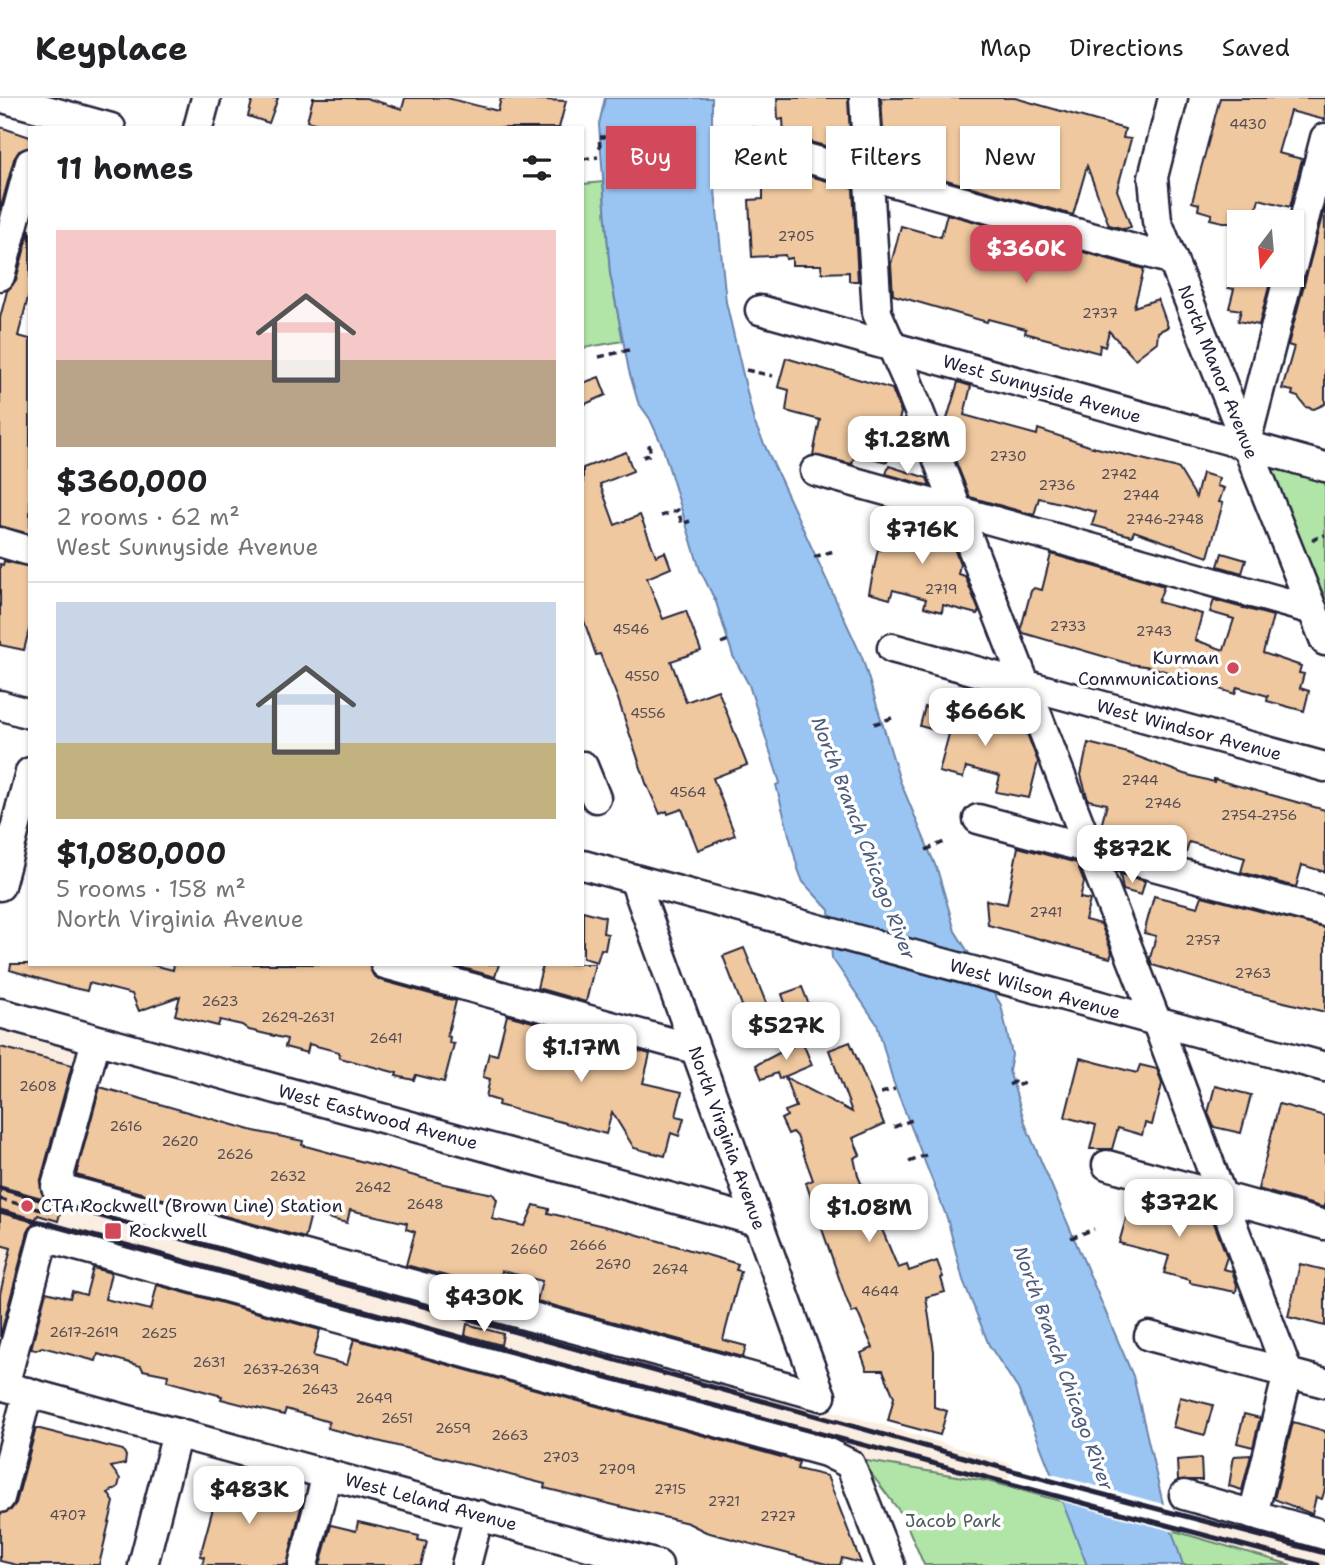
<!DOCTYPE html>
<meta charset="utf-8">
<style>
:root{--surface:#fff;--page:#f6f6f6;--text:#202124;--muted:#757577;--line:#e0e0e0;--accent:#d1495b}
body{margin:0;font-family:"Shantell Sans",sans-serif;background:var(--page);color:var(--text);height:100vh;display:flex;flex-direction:column;font-size:26px;white-space:nowrap}
*{box-sizing:border-box;margin:0}
p{font-size:23px;color:var(--muted)}
.icon{flex:none;width:38px;height:38px;fill:none;stroke:currentColor;stroke-width:2;stroke-linecap:round;stroke-linejoin:round}
.map{position:relative;flex:1;overflow:hidden}
.drawer{position:absolute;left:28px;top:28px;width:556px;height:840px;display:flex;flex-direction:column;background:var(--surface);border-radius:0px;box-shadow:0 2px 5px #0004}
.drawer>*{flex:none}
.hud{position:absolute;left:606px;top:28px;width:614px;height:63px;display:flex;gap:14px}
.needle{width:46px;rotate:196deg}
.tools{position:absolute;left:1227px;top:112px;display:grid;gap:14px}
.tools a{display:grid;place-items:center;width:77px;height:77px;border-radius:0px;background:var(--surface);box-shadow:0 2px 5px #0004;font-size:35px}
.price{position:absolute;translate:-50% -60px;padding:0 16px;border-radius:14px;background:#fff;color:#222;font-size:23px;line-height:46px;filter:drop-shadow(0 2px 4px #0008)}
.price::after{content:'';position:absolute;left:50%;top:42px;width:21px;height:16px;margin-left:-10px;background:inherit;clip-path:polygon(0 0,100% 0,50% 100%)}
.price.active{background:var(--accent);color:#fff}
ul{padding:0;list-style:none}
li{display:grid;align-content:center;gap:14px;height:371px;padding:0 28px}
li+li{border-top:2px solid var(--line)}
li span{display:grid;place-items:center;height:217px;border-radius:0px;color:#555}
li>.icon{margin-inline-start:auto}
span .icon{width:126px;height:126px;fill:#fffc;stroke-width:1}
li b{font-size:30px}
h2{display:flex;justify-content:space-between;align-items:center;height:84px;padding:0 28px;font-size:30px}
.pill{padding:0 24px;border-radius:0px;background:var(--surface);box-shadow:0 2px 5px #0004;font-size:24px;line-height:63px}
.pill.active{background:var(--accent);color:#fff}
header{display:flex;align-items:center;gap:42px;box-sizing:border-box;height:98px;padding:0 35px;background:var(--surface);border-bottom:2px solid var(--line)}
header strong{font-size:33px}
nav{display:flex;gap:38px;margin-inline-start:auto;font-size:24px}
.map>svg:first-child{display:block}
.built{fill:#faeee2}
.green{fill:#b0e5a7;stroke:#698471;stroke-width:2}
.water{fill:#9ac5f3;stroke:#6a84a9;stroke-width:2}
.pier{fill:#fff}
.building{fill:#efc89f;stroke:#22223b;stroke-width:2}
.lines{fill:none;stroke-linecap:round;stroke-linejoin:round}
.minor-casing{stroke:#22223b;stroke-width:33}
.path{stroke:#22223b;stroke-width:3.5;stroke-dasharray:7 5;stroke-linecap:butt}
.minor{stroke:#fff;stroke-width:28}
.rail{stroke:#22223b;stroke-width:5}
.poi-dot{fill:#d1495b;stroke:#fff;stroke-width:2.5}
.labels{text-anchor:middle;stroke-width:7;stroke-linejoin:round;paint-order:stroke}
.number-label{font-size:14px;fill:#554c54}
.street-label{font-size:18px;fill:#22223b;stroke:#fff}
.poi-label{font-size:18px;fill:#22223b;stroke:#fff;text-anchor:start}
.park-label{font-size:18px;fill:#4d5c5b;stroke:#fff}
.water-label{font-size:19px;font-style:italic;fill:#4c5b7b;stroke:#fff}
</style>
<header>
<strong>Keyplace</strong>
<nav><a>Map</a><a>Directions</a><a>Saved</a></nav>
</header>
<div class="map">
<svg width="1325" height="1467" viewBox="0 0 1325 1467">
<rect width="100%" height="100%" fill="#fff"/>
<filter id="ink" filterUnits="userSpaceOnUse"><feTurbulence type="fractalNoise" baseFrequency=".0143" numOctaves="2"/><feDisplacementMap in="SourceGraphic" scale="14" xChannelSelector="R" yChannelSelector="G"/><feConvolveMatrix kernelMatrix="1 2 1 2 8 2 1 2 1" color-interpolation-filters="sRGB"/></filter>
<g filter="url(#ink)">
<g class="built">
<polygon points="0,919 92,944 53,1097 873,1324 1012,1366 1006,1389 861,1362 46,1133 0,1286"/>
<polygon points="1203,1416 1325,1447 1325,1467 1291,1467 1197,1440"/>
</g>
<g class="green">
<polygon points="603,84 610,175 623,243 583,250 583,86"/>
<polygon points="1268,365 1325,380 1325,501"/>
<polygon points="861,1362 987,1383 1064,1404 1087,1467 924,1467 903,1418"/>
<polygon points="1171,1432 1291,1467 1183,1467"/>
</g>
<polygon class="water" points="605,0 712,0 712,62 726,204 754,324 862,559 900,683 938,774 955,833 1001,907 1012,957 1009,973 1026,1028 1133,1278 1163,1406 1183,1467 1087,1467 1018,1291 989,1247 963,1182 947,1120 893,983 877,926 832,860 829,812 803,784 798,771 776,687 780,685 749,587 733,558 716,504 700,472 662,347 650,321 638,304 629,273 610,175 599,26"/>
<polygon class="pier" points="1048,1375 1167,1407 1175,1434 1060,1403"/>
<g class="building">
<polygon points="253,0 278,0 269,25 248,18"/>
<polygon points="313,0 366,0 402,11 405,0 447,0 498,13 501,0 566,3 559,30 332,30 307,23"/>
<polygon points="777,0 848,0 851,55 784,37 783,21 778,22"/>
<polygon points="881,0 1015,0 1125,31 1123,40 1131,41 1117,92 1131,129 1125,131 1109,127 1087,68 1073,117 885,65"/>
<polygon points="1220,0 1325,0 1325,22 1290,13 1278,55 1302,61 1290,109 1259,101 1253,124 1223,124 1210,121 1212,116 1198,112 1199,106 1192,104"/>
<polygon points="0,29 30,39 30,49 19,53 14,61 0,113"/>
<polygon points="763,65 853,90 858,183 849,183 849,174 822,175 821,167 792,167 792,160 786,161 785,157 752,159 749,102 763,101"/>
<polygon points="1325,107 1325,306 1314,311 1306,309 1298,299 1292,297 1293,293 1282,291 1294,249 1288,247"/>
<polygon points="947,116 1144,171 1134,209 1158,201 1168,229 1158,234 1157,244 1135,261 1109,233 1105,249 1100,247 1099,255 1025,235 1026,231 988,221 987,224 893,197 891,166 901,128 941,139"/>
<polygon points="30,131 30,192 18,238 30,241 30,436 0,428 0,220 7,193 16,182"/>
<polygon points="1233,174 1239,177 1272,177 1259,227 1238,223 1241,212 1229,210 1234,191 1228,190"/>
<polygon points="786,260 892,291 901,314 899,323 906,329 896,335 887,364 855,356 852,366 813,357 820,322 786,313 789,292 778,289"/>
<polygon points="599,279 606,297 583,307 583,285"/>
<polygon points="958,284 971,288 964,317 1037,337 1038,331 1089,348 1174,369 1179,371 1196,399 1202,375 1219,380 1217,388 1224,390 1219,404 1223,405 1208,459 1134,433 1132,438 1092,427 1096,414 1064,406 1039,400 1034,417 970,399 952,354 955,345 948,343 944,331"/>
<polygon points="626,354 633,373 600,386 615,427 640,417 656,458 665,454 671,470 647,480 663,521 686,513 701,553 671,563 686,604 718,592 747,667 713,680 735,737 698,752 682,711 668,716 667,713 660,716 646,685 618,601 600,556 596,557 583,520 583,370"/>
<polygon points="889,368 927,380 930,388 886,376"/>
<polygon points="900,414 945,427 960,466 958,476 965,478 979,513 977,516 943,507 942,514 924,509 926,501 893,492 890,501 869,495 878,451 881,452 884,442 893,444"/>
<polygon points="1222,455 1246,462 1242,475 1218,468"/>
<polygon points="1051,456 1164,488 1158,504 1202,516 1195,542 1224,552 1234,521 1210,514 1214,502 1273,518 1263,555 1301,568 1299,575 1304,576 1300,590 1309,593 1304,613 1267,603 1268,598 1237,589 1235,596 1152,569 1130,566 1023,535 1021,530 1031,493 1034,490 1042,492"/>
<polygon points="4,463 30,469 30,528 24,552 0,547 0,466 3,467"/>
<polygon points="930,605 1024,628 1038,664 1029,700 996,694 1000,678 966,669 963,680 939,674 949,636 920,628 925,609 929,610"/>
<polygon points="1088,645 1128,655 1184,676 1214,684 1214,681 1325,712 1325,774 1302,767 1296,789 1241,774 1245,760 1189,744 1185,759 1102,737 1100,732 1107,706 1088,702 1081,677"/>
<polygon points="1018,749 1077,765 1084,784 1080,800 1090,802 1085,822 1101,826 1112,855 1110,860 988,827 986,802 1007,806"/>
<polygon points="1120,776 1145,783 1141,797 1123,792"/>
<polygon points="1154,798 1198,809 1202,798 1325,830 1325,914 1235,892 1152,867 1150,860 1156,838 1144,835"/>
<polygon points="583,813 605,819 603,835 608,836 605,852 601,851 597,864 583,860"/>
<polygon points="744,850 768,910 746,918 723,858"/>
<polygon points="11,866 149,866 173,872 174,866 369,866 373,877 380,882 456,903 447,938 450,939 449,945 454,946 444,984 416,977 414,982 396,978 397,975 340,960 339,954 309,946 307,955 285,949 287,941 249,932 242,927 220,922 218,928 175,917 180,898 139,913 132,896 89,885 87,893 60,887 10,872"/>
<polygon points="449,866 499,866 495,879"/>
<polygon points="543,866 595,866 586,904 537,890"/>
<polygon points="802,889 811,912 790,919 782,896"/>
<polygon points="507,917 650,956 643,985 682,994 676,1018 684,1020 679,1038 671,1035 665,1058 634,1050 612,1014 606,1036 498,1007 499,1003 486,999 490,981 483,979 489,955 497,957"/>
<polygon points="802,943 812,967 779,981 777,975 762,981 756,967"/>
<polygon points="850,944 884,1026 853,1040 860,1057 854,1060 858,1078 866,1097 874,1094 881,1112 915,1100 921,1115 881,1129 898,1170 907,1167 909,1173 937,1163 943,1179 941,1180 945,1194 926,1199 934,1253 934,1309 947,1313 940,1337 888,1323 894,1299 883,1272 867,1272 861,1255 873,1250 857,1213 852,1215 845,1197 806,1085 813,1082 797,1038 793,1034 788,1036 781,1021 787,1018 785,1013 796,1009 785,979 852,1014 829,952"/>
<polygon points="0,949 72,967 40,1085 45,1101 62,1108 58,1123 38,1117 28,1134 0,1239 0,1196 11,1150 0,1147"/>
<polygon points="1080,960 1137,975 1140,967 1157,971 1162,986 1152,1027 1145,1025 1142,1037 1118,1030 1112,1051 1090,1051 1096,1027 1065,1019"/>
<polygon points="1215,988 1251,997 1241,1035 1214,1029 1208,1015"/>
<polygon points="100,989 254,1033 303,1043 302,1047 444,1086 493,1096 497,1102 492,1121 525,1128 534,1107 549,1111 548,1115 625,1133 738,1166 736,1172 741,1173 723,1242 746,1248 743,1259 537,1203 542,1183 502,1173 497,1192 406,1167 415,1134 406,1131 407,1125 350,1112 347,1125 311,1116 305,1140 76,1077"/>
<polygon points="1279,1006 1325,1018 1325,1110 1258,1091"/>
<polygon points="1134,1092 1209,1112 1227,1159 1223,1171 1232,1173 1237,1187 1236,1194 1190,1185 1190,1182 1164,1175 1169,1158 1119,1145"/>
<polygon points="1300,1166 1325,1172 1325,1228 1288,1219"/>
<polygon points="93,1170 111,1175 105,1201 151,1212 157,1187 320,1232 313,1258 347,1267 354,1241 799,1364 797,1371 827,1378 861,1465 842,1460 840,1467 830,1467 706,1434 688,1425 544,1390 545,1386 327,1330 329,1324 286,1311 284,1317 221,1301 222,1298 167,1283 168,1277 143,1272 141,1268 98,1256 96,1263 42,1249 36,1252 31,1251 46,1194 70,1200 72,1193 86,1197"/>
<polygon points="467,1226 503,1236 501,1247 465,1237"/>
<polygon points="1180,1299 1213,1307 1205,1337 1173,1329"/>
<polygon points="1244,1316 1260,1320 1253,1349 1237,1345"/>
<polygon points="1293,1324 1325,1333 1325,1391 1322,1401 1316,1399 1312,1416 1274,1401"/>
<polygon points="36,1330 123,1352 126,1358 125,1366 111,1369 120,1381 118,1389 108,1395 114,1404 99,1467 17,1467 0,1463 0,1416 11,1412 16,1405"/>
<polygon points="1251,1357 1242,1392 1229,1388 1234,1358"/>
<polygon points="1201,1360 1202,1382 1178,1382 1177,1362"/>
<polygon points="212,1381 303,1401 287,1467 202,1467 204,1459 200,1458 213,1410 205,1408"/>
<polygon points="358,1424 419,1438 418,1442 427,1444 421,1467 320,1467 331,1427 356,1433"/>
</g>
<g class="lines">
<defs>
<g id="minor">
<polyline points="3,0 111,30"/>
<polyline points="864,0 877,215 906,280 1157,925 1288,1275 1253,1417"/>
<polyline points="1173,0 1153,79 1157,123 1325,543"/>
<polyline points="198,30 206,0"/>
<polyline points="752,45 1173,162"/>
<polyline points="1292,169 1325,40"/>
<polyline points="0,178 30,65"/>
<polyline points="760,212 1325,369"/>
<polyline points="1245,348 1289,177"/>
<polyline points="815,373 1313,512"/>
<polyline points="0,444 30,453"/>
<polyline points="892,550 1325,669"/>
<polyline points="0,607 30,616"/>
<polyline points="583,668 596,700"/>
<polyline points="978,721 1325,814"/>
<polyline points="583,767 1325,969"/>
<polyline points="634,781 821,1298"/>
<polyline points="0,788 30,674"/>
<polyline points="385,866 695,951"/>
<polyline points="0,915 756,1123"/>
<polyline points="96,942 56,1089 821,1298"/>
<polyline points="1107,1067 1325,1127"/>
<polyline points="1149,1238 1325,1285"/>
<polyline points="0,1287 658,1467"/>
<polyline points="4,1288 44,1139 826,1354 850,1366 890,1467"/>
<polyline points="1184,1397 1325,1437"/>
<polyline points="0,1400 28,1294"/>
<polyline points="143,1467 177,1335"/>
<polyline points="303,1467 327,1376"/>
<polyline points="466,1467 479,1417"/>
</g>
</defs>
<use href="#minor" class="minor-casing"/>
<g class="path">
<polyline points="600,50 599,39 605,39"/>
<polyline points="583,61 598,59"/>
<polyline points="599,259 629,252"/>
<polyline points="746,272 773,278"/>
<polyline points="643,359 651,356 649,348 656,346"/>
<polyline points="661,418 678,412 682,426 690,423"/>
<polyline points="1312,442 1325,437"/>
<polyline points="814,459 837,452"/>
<polyline points="721,545 731,541"/>
<polyline points="874,626 892,620"/>
<polyline points="926,752 944,744"/>
<polyline points="1009,987 1014,984 1016,988 1024,985"/>
<polyline points="881,995 895,991"/>
<polyline points="894,1029 912,1022"/>
<polyline points="909,1064 926,1057"/>
<polyline points="0,1101 49,1114"/>
<polyline points="1071,1140 1094,1131"/>
</g>
<use href="#minor" class="minor"/>
<g class="rail">
<polyline points="0,1090 1010,1372 1325,1455"/>
<polyline points="0,1113 504,1252 1318,1467"/>
</g>
</g>
</g>
<g class="poi-dot">
<circle cx="1233" cy="570" r="7"/>
<circle cx="27" cy="1108" r="7"/>
<rect x="104" y="1124" width="18" height="18" rx="3.5"/>
</g>
<g class="labels">
<g class="number-label">
<text x="1248" y="31">4430</text>
<text x="796" y="143">2705</text>
<text x="1100" y="220">2737</text>
<text x="1008" y="363">2730</text>
<text x="1119" y="381">2742</text>
<text x="1057" y="392">2736</text>
<text x="1141" y="402">2744</text>
<text x="1165" y="426">2746-2748</text>
<text x="941" y="496">2719</text>
<text x="1068" y="533">2733</text>
<text x="631" y="536">4546</text>
<text x="1154" y="538">2743</text>
<text x="642" y="583">4550</text>
<text x="648" y="620">4556</text>
<text x="1140" y="687">2744</text>
<text x="688" y="699">4564</text>
<text x="1163" y="710">2746</text>
<text x="1259" y="722">2754-2756</text>
<text x="1046" y="819">2741</text>
<text x="1203" y="847">2757</text>
<text x="1253" y="880">2763</text>
<text x="220" y="908">2623</text>
<text x="298" y="924">2629-2631</text>
<text x="386" y="945">2641</text>
<text x="38" y="993">2608</text>
<text x="126" y="1033">2616</text>
<text x="180" y="1048">2620</text>
<text x="235" y="1061">2626</text>
<text x="288" y="1083">2632</text>
<text x="373" y="1094">2642</text>
<text x="425" y="1111">2648</text>
<text x="588" y="1152">2666</text>
<text x="529" y="1156">2660</text>
<text x="613" y="1171">2670</text>
<text x="670" y="1176">2674</text>
<text x="880" y="1198">4644</text>
<text x="84" y="1239">2617-2619</text>
<text x="159" y="1240">2625</text>
<text x="209" y="1269">2631</text>
<text x="281" y="1276">2637-2639</text>
<text x="320" y="1296">2643</text>
<text x="374" y="1305">2649</text>
<text x="397" y="1325">2651</text>
<text x="453" y="1335">2659</text>
<text x="510" y="1342">2663</text>
<text x="561" y="1364">2703</text>
<text x="617" y="1376">2709</text>
<text x="670" y="1396">2715</text>
<text x="724" y="1408">2721</text>
<text x="68" y="1422">4707</text>
<text x="778" y="1423">2727</text>
</g>
<g class="street-label">
<text transform="translate(1218 274) rotate(68)" y="6">North Manor Avenue</text>
<text transform="translate(1042 291) rotate(16)" y="6">West Sunnyside Avenue</text>
<text transform="translate(1189 632) rotate(15)" y="6">West Windsor Avenue</text>
<text transform="translate(1035 891) rotate(16)" y="6">West Wilson Avenue</text>
<text transform="translate(378 1019) rotate(15)" y="6">West Eastwood Avenue</text>
<text transform="translate(727 1040) rotate(70)" y="6">North Virginia Avenue</text>
<text transform="translate(431 1404) rotate(15)" y="6">West Leland Avenue</text>
</g>
<g class="poi-label">
<text x="1219" y="566" text-anchor="end">Kurman<tspan x="1219" dy="21">Communications</tspan></text>
<text x="41" y="1114">CTA Rockwell (Brown Line) Station</text>
<text x="129" y="1139">Rockwell</text>
</g>
<g class="park-label">
<text x="953" y="1429">Jacob Park</text>
</g>
<g class="water-label">
<text transform="translate(864 740) rotate(69)" y="7">North Branch Chicago River</text>
<text transform="translate(1064 1270) rotate(70)" y="7">North Branch Chicago River</text>
</g>
</g>
</svg>
<div class="tools">
<a><svg class="needle" viewBox="-14 -14 28 28"><path d="M0-13l5 13h-10z" fill="#e53935"/><path d="M0 13l5-13h-10z" fill="#757577"/></svg></a>
</div>
<b class="price active" style="left:1026px;top:187px">$360K</b>
<b class="price" style="left:907px;top:378px">$1.28M</b>
<b class="price" style="left:922px;top:468px">$716K</b>
<b class="price" style="left:985px;top:650px">$666K</b>
<b class="price" style="left:1132px;top:787px">$872K</b>
<b class="price" style="left:786px;top:964px">$527K</b>
<b class="price" style="left:581px;top:986px">$1.17M</b>
<b class="price" style="left:1179px;top:1141px">$372K</b>
<b class="price" style="left:869px;top:1146px">$1.08M</b>
<b class="price" style="left:484px;top:1236px">$430K</b>
<b class="price" style="left:249px;top:1428px">$483K</b>
<div class="hud">
<a class="pill active">Buy</a>
<a class="pill">Rent</a>
<a class="pill">Filters</a>
<a class="pill">New</a>
</div>
<section class="drawer">
<h2>11 homes<svg class="icon" aria-label="filters" viewBox="0 0 24 24"><path d="M4 7h16M4 17h16"/><circle cx="9" cy="7" r="2"/><circle cx="15" cy="17" r="2"/></svg></h2>
<ul>
<li><span style="background:linear-gradient(#f6c9c9 60%,#b9a48a 0)"><svg class="icon" aria-label="home" viewBox="0 0 24 24"><path d="M3 11l9-7 9 7M6 9v11h12V9"/></svg></span><div><b>$360,000</b><p>2 rooms · 62 m²</p><p>West Sunnyside Avenue</p></div></li>
<li><span style="background:linear-gradient(#c9d6e8 65%,#c2b280 0)"><svg class="icon" aria-label="home" viewBox="0 0 24 24"><path d="M3 11l9-7 9 7M6 9v11h12V9"/></svg></span><div><b>$1,080,000</b><p>5 rooms · 158 m²</p><p>North Virginia Avenue</p></div></li>
</ul>
</section>
</div>
